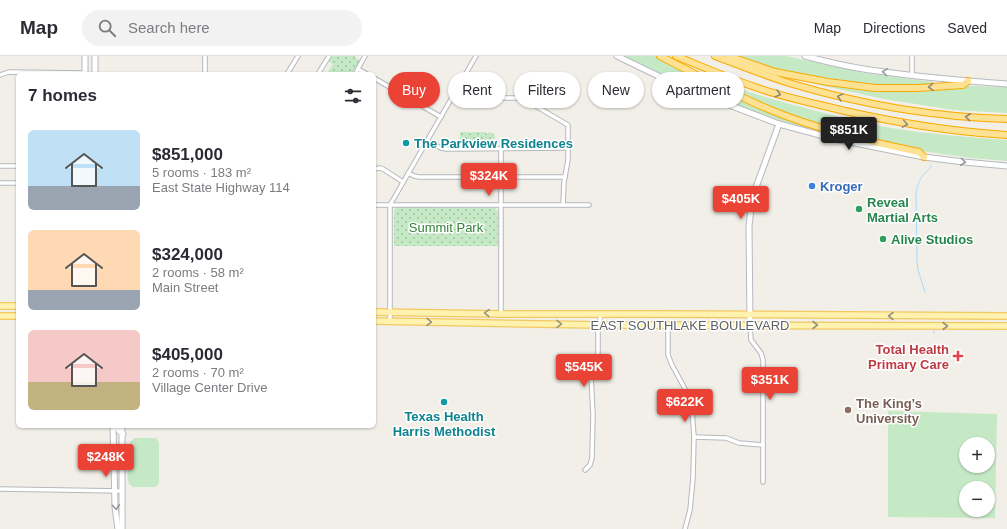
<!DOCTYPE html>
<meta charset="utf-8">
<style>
:root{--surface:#fff;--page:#f2f2f3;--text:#2b2b33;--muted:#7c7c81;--line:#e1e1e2;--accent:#ea4335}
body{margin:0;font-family:Helvetica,sans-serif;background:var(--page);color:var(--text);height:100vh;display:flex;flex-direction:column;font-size:15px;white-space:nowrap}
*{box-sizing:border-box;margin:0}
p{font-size:13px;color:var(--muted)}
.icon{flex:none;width:22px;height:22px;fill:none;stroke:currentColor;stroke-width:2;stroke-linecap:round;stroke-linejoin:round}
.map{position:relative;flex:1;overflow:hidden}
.panel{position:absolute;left:16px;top:16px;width:360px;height:356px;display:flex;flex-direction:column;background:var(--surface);border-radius:6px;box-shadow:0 1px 3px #0004}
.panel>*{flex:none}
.banner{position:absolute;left:388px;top:16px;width:380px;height:36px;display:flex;gap:8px}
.tools{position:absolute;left:959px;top:381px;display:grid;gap:8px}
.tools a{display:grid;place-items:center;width:36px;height:36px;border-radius:50%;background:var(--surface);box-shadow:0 1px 3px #0004;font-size:20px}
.price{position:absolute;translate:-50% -34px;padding:0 9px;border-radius:4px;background:var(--accent);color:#fff;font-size:13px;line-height:26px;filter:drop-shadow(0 1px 2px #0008)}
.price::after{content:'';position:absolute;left:50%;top:24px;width:12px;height:9px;margin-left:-6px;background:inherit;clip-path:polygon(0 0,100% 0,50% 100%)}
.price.on{background:#222;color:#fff}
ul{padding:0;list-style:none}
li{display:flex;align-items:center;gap:12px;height:100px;padding:0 12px}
li span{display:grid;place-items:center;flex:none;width:112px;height:80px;border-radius:6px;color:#555}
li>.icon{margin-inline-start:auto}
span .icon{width:48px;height:48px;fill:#fffc;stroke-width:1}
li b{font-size:17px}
h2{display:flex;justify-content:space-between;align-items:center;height:48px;padding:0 12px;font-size:17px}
.tag{padding:0 14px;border-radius:18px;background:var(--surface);box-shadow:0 1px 3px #0004;font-size:14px;line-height:36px}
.tag.on{background:var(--accent);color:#fff}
header{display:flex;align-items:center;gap:24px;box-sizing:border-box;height:56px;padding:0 20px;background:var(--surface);border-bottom:1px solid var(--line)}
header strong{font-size:19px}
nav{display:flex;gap:22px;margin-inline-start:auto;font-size:14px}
.search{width:280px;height:36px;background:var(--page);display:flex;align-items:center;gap:10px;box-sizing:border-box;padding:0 14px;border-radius:22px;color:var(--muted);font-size:15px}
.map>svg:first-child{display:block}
.grass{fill:#c5e8c5;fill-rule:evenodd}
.park{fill:url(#park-dots)}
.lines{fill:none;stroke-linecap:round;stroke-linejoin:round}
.stream{stroke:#aadaff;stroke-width:1}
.street-casing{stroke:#b5b8bc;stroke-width:5.5}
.secondary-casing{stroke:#b6babf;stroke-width:7}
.primary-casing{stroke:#f2c960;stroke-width:8}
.highway-casing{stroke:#f9ab00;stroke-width:8}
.street{stroke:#fff;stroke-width:3.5}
.secondary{stroke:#fff;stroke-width:5}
.primary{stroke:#fff2af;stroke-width:5.5}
.highway{stroke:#fde293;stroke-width:6}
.oneway{stroke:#979a9d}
.oneway2{stroke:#8e8975}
.oneway3{stroke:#979581}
.culture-dot{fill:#0f9aa8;stroke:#fff;stroke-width:1.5}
.shop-dot{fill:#3f7fe0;stroke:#fff;stroke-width:1.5}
.leisure-dot{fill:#2e9e5b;stroke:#fff;stroke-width:1.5}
.health-dot{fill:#e0444e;stroke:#fff;stroke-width:1.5}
.education-dot{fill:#8d6e63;stroke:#fff;stroke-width:1.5}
.labels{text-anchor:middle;stroke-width:3;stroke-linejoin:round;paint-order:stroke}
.culture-label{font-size:13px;font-weight:bold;fill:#0d838f;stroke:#fff;text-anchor:start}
.shop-label{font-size:13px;font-weight:bold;fill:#366cbe;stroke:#fff;text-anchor:start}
.leisure-label{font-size:13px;font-weight:bold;fill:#27864d;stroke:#fff;text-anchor:start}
.park-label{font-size:13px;fill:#348238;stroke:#fff}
.street-label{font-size:13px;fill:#5f6368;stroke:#fff}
.health-label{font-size:13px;font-weight:bold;fill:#be3a42;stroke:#fff;text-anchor:end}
.education-label{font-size:13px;font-weight:bold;fill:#785e54;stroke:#fff;text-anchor:start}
</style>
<header>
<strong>Map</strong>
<div class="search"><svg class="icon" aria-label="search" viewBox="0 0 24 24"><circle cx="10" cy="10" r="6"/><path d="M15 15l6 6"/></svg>Search here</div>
<nav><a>Map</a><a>Directions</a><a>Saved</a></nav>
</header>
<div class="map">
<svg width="1007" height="473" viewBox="0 0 1007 473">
<defs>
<pattern id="park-dots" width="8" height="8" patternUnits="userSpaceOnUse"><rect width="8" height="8" fill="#c5e8c5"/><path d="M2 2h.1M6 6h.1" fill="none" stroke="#a3c0a4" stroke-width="1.8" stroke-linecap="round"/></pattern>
</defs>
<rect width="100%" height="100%" fill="#f1efe8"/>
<g class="grass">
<path d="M624 0H654L809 71V73C745 55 684 30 624 0Z"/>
<polygon points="734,0 786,0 864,17 933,26 933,28 917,29 877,29 835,25 768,12"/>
<path d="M714 22C737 33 761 40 786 47 827 58 868 69 910 75 942 79 975 82 1007 84V105L971 102 915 94 828 72 761 48 713 25V23Z"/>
<polygon points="815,26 851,31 971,30 1007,31 1007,57 954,54 884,43 815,28"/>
<path d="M888 355 997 358 995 462 888 461ZM966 388H988V410H966ZM966 432H988V454H966Z"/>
<path d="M133 382H155L157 383 159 388V426L158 429 155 431H132V429H130C125 421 129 411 129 402 130 397 129 391 130 386L133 384Z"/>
</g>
<g class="park">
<polygon points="331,0 356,0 355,2 360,4 352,18 347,16 346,18 331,18 328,16 333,8 328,5"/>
<path d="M461 76H469V77H471V76H486V78L490 76 494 78 495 81C494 86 492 87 488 87L487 86H485V87H471V86H469V87H461L460 86V77Z"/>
<polygon points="398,151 495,152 498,156 498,190 394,190 394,157 395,153"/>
</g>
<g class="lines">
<g class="stream">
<path d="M925 236 918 214 917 205 916 138C917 131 919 124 924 118 927 115 929 114 931 110"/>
<polyline points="934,274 934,277"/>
</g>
<defs>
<g id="street">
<polyline points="205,0 205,18"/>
<polyline points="912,0 912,20"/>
<polyline points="358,13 367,18"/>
<polyline points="287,18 298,0"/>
<polyline points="318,18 329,0"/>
<polyline points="355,18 365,0"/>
<polyline points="0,19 9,16 85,17"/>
<polyline points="374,22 441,61"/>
<polyline points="455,37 465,42 522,42 568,69 568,104 564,126 563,149"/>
<polyline points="427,85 441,92 447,93 568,92"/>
<polyline points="0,110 18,110"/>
<polyline points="374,113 380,112 383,113 403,126"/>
<polyline points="408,117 414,120 419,121 565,121"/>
<polyline points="0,127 18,127"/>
<polyline points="374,149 589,149"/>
<polyline points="501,258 501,92"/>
<polyline points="390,266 390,149 476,0"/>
<polyline points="668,268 668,299 672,309 684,331 692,353 694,381 693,422 690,454 685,473"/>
<polyline points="750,269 751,284 761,297 763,304 763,426"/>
<polyline points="694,381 726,382 739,387 763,389"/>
<polyline points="585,414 590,409 592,402 593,359 591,319 592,311 598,297 598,275 601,258"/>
<polyline points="0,433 122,435"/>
</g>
<g id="secondary">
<polyline points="85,0 85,18"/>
<polyline points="95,0 95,18"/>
<polyline points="617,0 677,29 779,68 835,83 924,101 964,106 1007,110"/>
<path d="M805 0C831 7 858 13 885 16 926 22 966 25 1007 28"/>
<polyline points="750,269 749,170 751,152 755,134 779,68"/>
<polyline points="113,370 115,451 118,473"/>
<polyline points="116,370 119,375 123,378"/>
<polyline points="122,370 122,473"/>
</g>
<g id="primary">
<polyline points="0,250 18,250"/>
<polyline points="374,256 501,258 659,258 1007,260"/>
<polyline points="0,260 18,260"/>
<polyline points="374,265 599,269 1007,270"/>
</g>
<g id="highway">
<path d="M660 0C697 19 734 39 773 55 820 74 870 86 919 96L924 101"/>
<path d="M676 0C703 11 730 23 758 32 777 39 796 43 816 48 879 64 942 75 1007 79"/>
<path d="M715 0C739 9 764 19 789 27 859 48 933 61 1007 63"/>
<polyline points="728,0 775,16 828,26 875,32 917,32 963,29 968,25"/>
</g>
</defs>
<use href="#street" class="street-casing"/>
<use href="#secondary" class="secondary-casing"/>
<use href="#primary" class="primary-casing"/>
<use href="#highway" class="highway-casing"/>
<use href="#street" class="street"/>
<use href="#secondary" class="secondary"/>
<use href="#primary" class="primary"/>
<use href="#highway" class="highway"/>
</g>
<defs><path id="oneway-chevron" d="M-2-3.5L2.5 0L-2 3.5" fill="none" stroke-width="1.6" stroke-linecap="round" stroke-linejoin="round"/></defs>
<g class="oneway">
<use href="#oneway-chevron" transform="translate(885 16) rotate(-172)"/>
<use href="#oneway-chevron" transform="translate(963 106) rotate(6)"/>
<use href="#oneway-chevron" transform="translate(116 451) rotate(85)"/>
</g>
<g class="oneway2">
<use href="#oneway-chevron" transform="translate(931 31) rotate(177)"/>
<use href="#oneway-chevron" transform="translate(778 38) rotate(17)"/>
<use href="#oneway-chevron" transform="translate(840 41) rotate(-165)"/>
<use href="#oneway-chevron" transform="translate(968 61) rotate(-174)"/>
<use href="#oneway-chevron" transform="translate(905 68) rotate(10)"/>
</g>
<g class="oneway3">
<use href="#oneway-chevron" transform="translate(487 257) rotate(-179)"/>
<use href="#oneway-chevron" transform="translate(891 260) rotate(-180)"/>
<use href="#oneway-chevron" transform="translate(429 266) rotate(1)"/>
<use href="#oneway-chevron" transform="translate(559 268) rotate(1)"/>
<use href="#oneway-chevron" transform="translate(815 269)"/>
<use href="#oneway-chevron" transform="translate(945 270)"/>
</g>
<g class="culture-dot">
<circle cx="406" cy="87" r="4"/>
<circle cx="444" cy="346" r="4"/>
</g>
<circle class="shop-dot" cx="812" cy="130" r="4"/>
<g class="leisure-dot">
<circle cx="859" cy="153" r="4"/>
<circle cx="883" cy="183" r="4"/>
</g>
<path class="health-dot" d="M956 294h4v4h4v4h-4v4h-4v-4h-4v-4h4z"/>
<circle class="education-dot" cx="848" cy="354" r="4"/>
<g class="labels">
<g class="culture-label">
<text x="414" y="92">The Parkview Residences</text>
<text x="444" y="365" text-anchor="middle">Texas Health<tspan x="444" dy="15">Harris Methodist</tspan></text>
</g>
<g class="shop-label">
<text x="820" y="135">Kroger</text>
</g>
<g class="leisure-label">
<text x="867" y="151">Reveal<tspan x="867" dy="15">Martial Arts</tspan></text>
<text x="891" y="188">Alive Studios</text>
</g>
<g class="park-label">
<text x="446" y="176">Summit Park</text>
</g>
<g class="street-label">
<text x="690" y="274">EAST SOUTHLAKE BOULEVARD</text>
</g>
<g class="health-label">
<text x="949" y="298">Total Health<tspan x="949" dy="15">Primary Care</tspan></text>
</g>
<g class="education-label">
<text x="856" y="352">The King’s<tspan x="856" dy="15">University</tspan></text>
</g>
</g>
</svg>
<div class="tools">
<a>+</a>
<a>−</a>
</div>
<b class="price on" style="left:849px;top:95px">$851K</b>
<b class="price" style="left:489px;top:141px">$324K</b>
<b class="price" style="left:741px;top:164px">$405K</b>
<b class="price" style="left:584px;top:332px">$545K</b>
<b class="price" style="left:770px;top:345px">$351K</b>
<b class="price" style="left:685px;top:367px">$622K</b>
<b class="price" style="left:106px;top:422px">$248K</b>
<div class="banner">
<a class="tag on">Buy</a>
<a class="tag">Rent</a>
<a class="tag">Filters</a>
<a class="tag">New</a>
<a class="tag">Apartment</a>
</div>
<section class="panel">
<h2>7 homes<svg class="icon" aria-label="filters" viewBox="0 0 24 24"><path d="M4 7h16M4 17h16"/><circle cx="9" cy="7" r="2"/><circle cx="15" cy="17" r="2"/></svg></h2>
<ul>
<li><span style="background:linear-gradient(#bfe0f5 70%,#9aa5b1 0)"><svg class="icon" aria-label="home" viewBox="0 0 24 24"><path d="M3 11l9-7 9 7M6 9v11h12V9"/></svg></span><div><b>$851,000</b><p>5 rooms · 183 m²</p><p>East State Highway 114</p></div></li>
<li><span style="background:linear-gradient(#ffd9b3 75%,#9aa5b1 0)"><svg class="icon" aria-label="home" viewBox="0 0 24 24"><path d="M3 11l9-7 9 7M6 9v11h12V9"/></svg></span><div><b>$324,000</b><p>2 rooms · 58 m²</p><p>Main Street</p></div></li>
<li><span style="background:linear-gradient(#f6c9c9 65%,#c2b280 0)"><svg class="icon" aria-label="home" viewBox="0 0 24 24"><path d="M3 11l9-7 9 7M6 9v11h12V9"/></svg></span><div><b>$405,000</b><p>2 rooms · 70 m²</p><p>Village Center Drive</p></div></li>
</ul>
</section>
</div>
